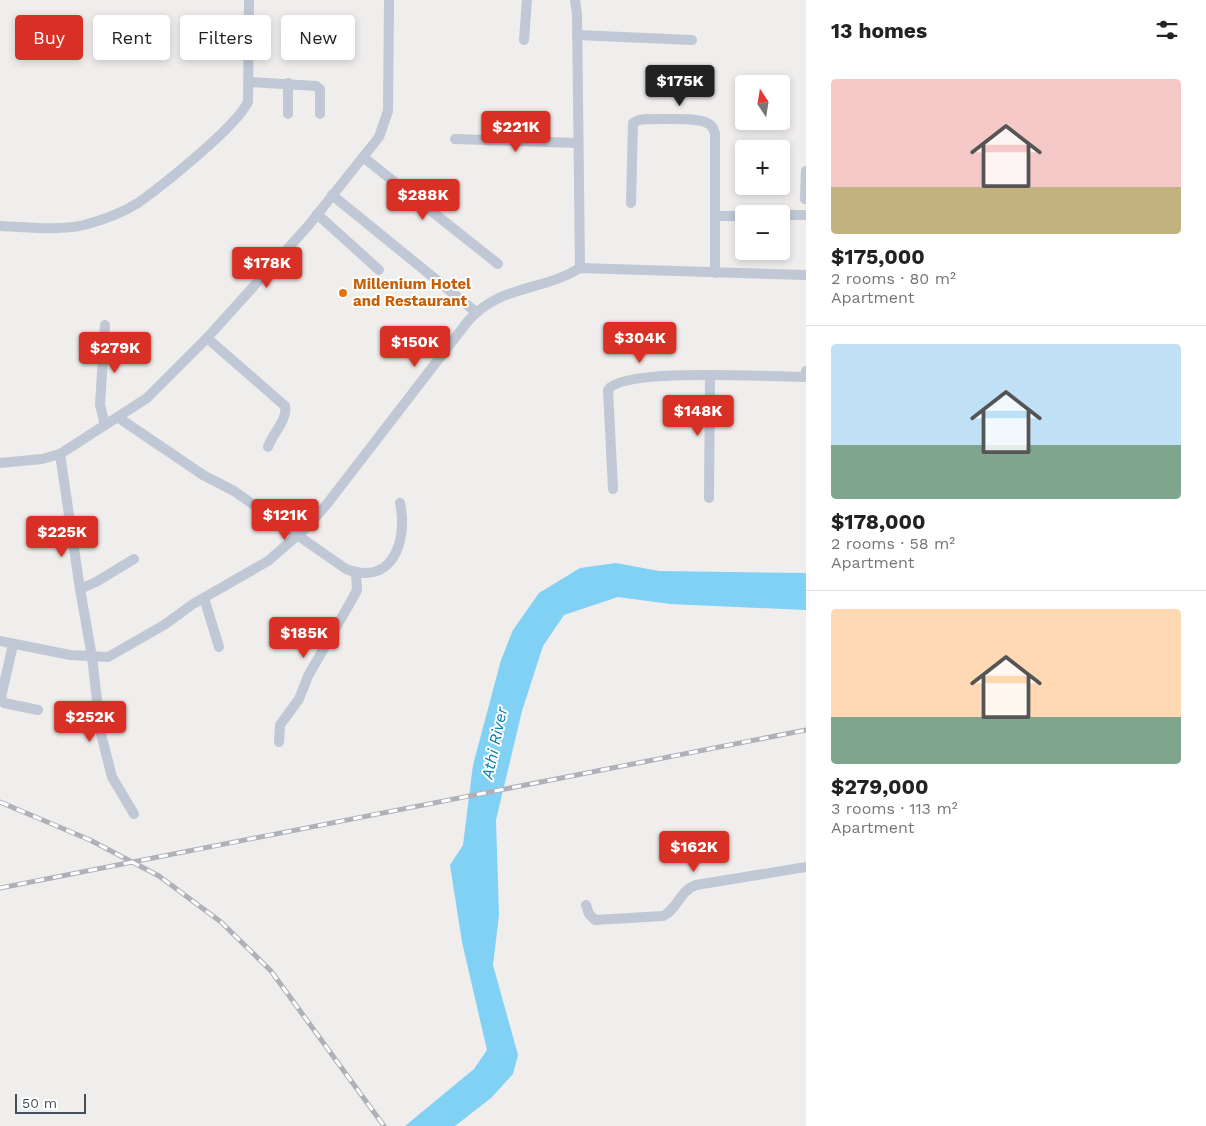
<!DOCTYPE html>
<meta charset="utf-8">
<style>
:root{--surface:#fff;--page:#f6f6f6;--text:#222;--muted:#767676;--line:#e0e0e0;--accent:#d93025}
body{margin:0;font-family:"Work Sans",sans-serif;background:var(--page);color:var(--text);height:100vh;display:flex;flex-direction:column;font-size:19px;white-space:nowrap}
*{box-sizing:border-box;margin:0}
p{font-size:16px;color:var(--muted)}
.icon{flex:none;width:28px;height:28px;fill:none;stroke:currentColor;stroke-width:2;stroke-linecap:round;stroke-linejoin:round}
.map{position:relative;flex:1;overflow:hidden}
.details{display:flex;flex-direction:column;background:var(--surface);width:400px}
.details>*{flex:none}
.guide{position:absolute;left:15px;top:15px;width:475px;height:45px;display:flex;gap:10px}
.needle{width:32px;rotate:348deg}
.fabs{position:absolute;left:735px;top:75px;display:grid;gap:10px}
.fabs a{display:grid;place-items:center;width:55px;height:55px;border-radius:5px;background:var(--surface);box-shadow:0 2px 8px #0003;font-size:25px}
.scale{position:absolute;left:15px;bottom:12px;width:71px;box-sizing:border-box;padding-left:5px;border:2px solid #444f5c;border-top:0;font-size:14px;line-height:18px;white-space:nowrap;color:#444f5c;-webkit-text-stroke:4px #fff;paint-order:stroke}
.price{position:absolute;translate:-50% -42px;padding:0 11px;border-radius:5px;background:var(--accent);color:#fff;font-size:16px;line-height:32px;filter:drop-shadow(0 1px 2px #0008)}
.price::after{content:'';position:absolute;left:50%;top:30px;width:15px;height:11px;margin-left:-8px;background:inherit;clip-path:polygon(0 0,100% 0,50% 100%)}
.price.active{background:#222;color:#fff}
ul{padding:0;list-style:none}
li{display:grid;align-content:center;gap:10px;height:265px;padding:0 25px}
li+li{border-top:1px solid var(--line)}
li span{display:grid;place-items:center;height:155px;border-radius:5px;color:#555}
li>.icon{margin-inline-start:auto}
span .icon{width:90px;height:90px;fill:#fffc;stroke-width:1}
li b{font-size:21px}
h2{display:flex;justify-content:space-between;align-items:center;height:60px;padding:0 25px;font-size:21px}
.tag{padding:0 18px;border-radius:5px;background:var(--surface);box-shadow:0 2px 8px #0003;font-size:18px;line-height:45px}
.tag.active{background:var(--accent);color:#fff}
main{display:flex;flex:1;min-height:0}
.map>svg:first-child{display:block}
.water{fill:#80d1f3}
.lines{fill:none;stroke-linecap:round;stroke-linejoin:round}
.minor{stroke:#bfc8d4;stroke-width:10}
.rail-casing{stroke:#afb1b8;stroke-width:5}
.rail{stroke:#fff;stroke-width:3;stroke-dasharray:9;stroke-linecap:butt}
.food-dot{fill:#e8710a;stroke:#fff;stroke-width:2}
.labels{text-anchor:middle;stroke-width:4;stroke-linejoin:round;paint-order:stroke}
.food-label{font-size:15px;font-weight:bold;fill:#c56008;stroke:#fff;text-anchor:start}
.water-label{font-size:16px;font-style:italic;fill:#017eb2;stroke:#fff}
</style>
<main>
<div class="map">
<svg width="806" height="1126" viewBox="0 0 806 1126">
<rect width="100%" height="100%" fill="#f0eded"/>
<polygon class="water" points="616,563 659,571 806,573 806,610 670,604 618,597 564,615 543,646 522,711 496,820 499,915 493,965 518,1055 513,1074 491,1098 455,1126 405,1126 474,1069 487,1050 462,942 450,865 463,845 473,765 501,660 513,630 539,593 580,568"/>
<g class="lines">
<g class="minor">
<polyline points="575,0 577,14 580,268"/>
<polyline points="577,35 692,40"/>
<polyline points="524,40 527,0"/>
<polyline points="250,82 316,86 320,89 320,114"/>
<polyline points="288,114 288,83"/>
<polyline points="455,139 578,143"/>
<polyline points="363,157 498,264"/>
<polyline points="332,195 476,312"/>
<polyline points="805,199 806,171"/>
<path d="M631 203 633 123 639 120 646 119C660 120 698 116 709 124 713 126 713 129 715 133V216H744"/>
<polyline points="317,214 379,270"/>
<polyline points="781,215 806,215"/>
<path d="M0 226C27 227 58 231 84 225 103 220 122 213 138 203 163 185 235 128 248 102L249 0"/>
<polyline points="715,273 715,216"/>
<path d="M207 338 285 406C288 420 272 434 268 447"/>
<path d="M119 418 203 475 234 491 346 569C393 587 408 540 400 503"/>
<polyline points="105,425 100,405 105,325"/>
<polyline points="60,454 80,589 92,657 101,734 112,777 134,814"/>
<polyline points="0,463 42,459 60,454 147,398 207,338 308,226 379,137 388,111 389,0"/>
<path d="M613 489 608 390C622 367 774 377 806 377V371"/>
<polyline points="709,498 710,377"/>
<polyline points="80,589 96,582 134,559"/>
<polyline points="204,598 219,647"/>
<path d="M0 641 70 655 108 657 164 625 193 604 268 561 307 527 327 504 468 321C501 284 541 292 580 268L806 275"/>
<polyline points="13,645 1,697 4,703 38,710"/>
<polyline points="279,742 280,725 299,699 308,676 354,596 357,590 356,573"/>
<path d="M586 905 589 914 595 920 663 916C678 909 679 891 696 885L806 867"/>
</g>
<defs>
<g id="rail">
<polyline points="0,802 90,840 159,876 221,922 271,971 384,1126"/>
<polyline points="0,888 806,730"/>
</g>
</defs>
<use href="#rail" class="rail-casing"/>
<use href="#rail" class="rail"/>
</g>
<circle class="food-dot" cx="343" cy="293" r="5"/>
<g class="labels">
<g class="food-label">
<text x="353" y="289">Millenium Hotel<tspan x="353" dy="17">and Restaurant</tspan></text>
</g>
<g class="water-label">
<text transform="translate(494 743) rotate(-78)" y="6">Athi River</text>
</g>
</g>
</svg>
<div class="fabs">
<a><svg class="needle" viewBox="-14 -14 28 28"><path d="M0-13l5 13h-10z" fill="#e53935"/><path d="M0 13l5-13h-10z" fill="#767676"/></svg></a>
<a>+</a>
<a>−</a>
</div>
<div class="scale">50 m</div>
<b class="price active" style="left:680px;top:107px">$175K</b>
<b class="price" style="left:516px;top:153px">$221K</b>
<b class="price" style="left:423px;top:221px">$288K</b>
<b class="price" style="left:267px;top:289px">$178K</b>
<b class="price" style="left:640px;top:364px">$304K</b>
<b class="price" style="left:415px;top:368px">$150K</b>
<b class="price" style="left:115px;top:374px">$279K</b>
<b class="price" style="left:698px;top:437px">$148K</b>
<b class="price" style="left:285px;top:541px">$121K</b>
<b class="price" style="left:62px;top:558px">$225K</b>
<b class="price" style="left:304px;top:659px">$185K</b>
<b class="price" style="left:90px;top:743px">$252K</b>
<b class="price" style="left:694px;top:873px">$162K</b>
<div class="guide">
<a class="tag active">Buy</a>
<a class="tag">Rent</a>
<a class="tag">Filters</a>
<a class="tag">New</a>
</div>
</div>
<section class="details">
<h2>13 homes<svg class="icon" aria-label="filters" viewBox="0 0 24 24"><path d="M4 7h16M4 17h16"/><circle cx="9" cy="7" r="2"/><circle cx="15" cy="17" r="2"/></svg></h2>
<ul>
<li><span style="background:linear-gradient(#f6c9c9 70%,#c2b280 0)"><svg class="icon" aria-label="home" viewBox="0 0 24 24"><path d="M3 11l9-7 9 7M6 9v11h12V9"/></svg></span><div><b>$175,000</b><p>2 rooms · 80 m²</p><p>Apartment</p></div></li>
<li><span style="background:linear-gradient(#bfe0f5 65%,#7fa58c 0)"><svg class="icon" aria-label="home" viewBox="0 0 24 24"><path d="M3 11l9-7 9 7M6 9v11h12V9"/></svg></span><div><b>$178,000</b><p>2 rooms · 58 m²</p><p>Apartment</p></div></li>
<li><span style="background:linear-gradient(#ffd9b3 70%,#7fa58c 0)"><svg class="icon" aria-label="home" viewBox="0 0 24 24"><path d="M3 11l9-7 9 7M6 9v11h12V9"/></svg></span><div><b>$279,000</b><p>3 rooms · 113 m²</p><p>Apartment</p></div></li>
</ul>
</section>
</main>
